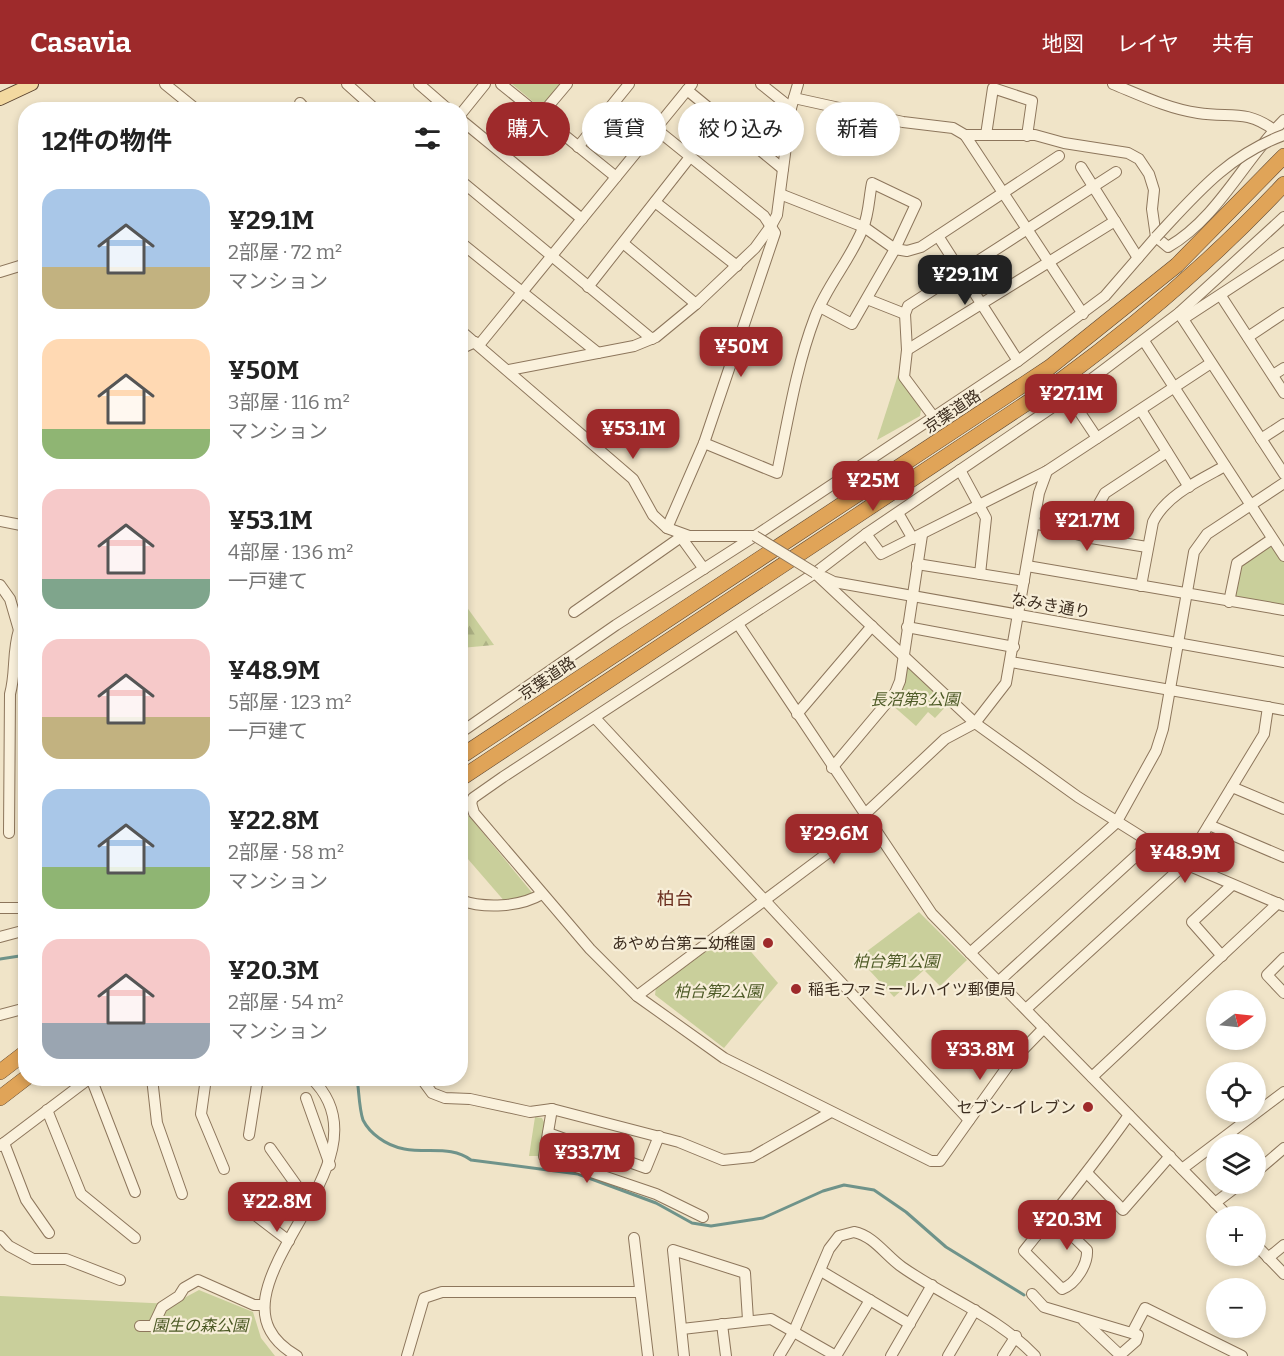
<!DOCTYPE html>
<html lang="ja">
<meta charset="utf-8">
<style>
:root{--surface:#fff;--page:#f2f2f2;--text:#222;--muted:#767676;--accent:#9e2a2b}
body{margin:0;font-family:Bitter,"Noto Sans JP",serif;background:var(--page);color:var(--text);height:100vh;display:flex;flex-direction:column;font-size:22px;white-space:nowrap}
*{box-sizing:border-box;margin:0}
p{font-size:20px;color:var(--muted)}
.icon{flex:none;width:33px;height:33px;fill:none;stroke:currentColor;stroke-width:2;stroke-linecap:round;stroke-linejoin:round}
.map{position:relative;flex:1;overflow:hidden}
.panel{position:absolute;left:18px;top:18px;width:450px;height:984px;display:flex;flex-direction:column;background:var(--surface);border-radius:24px;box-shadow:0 3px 9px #0003}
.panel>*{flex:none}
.banner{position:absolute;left:486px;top:18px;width:570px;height:54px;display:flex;gap:12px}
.needle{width:39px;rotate:75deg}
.controls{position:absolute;left:1206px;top:906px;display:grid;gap:12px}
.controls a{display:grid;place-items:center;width:60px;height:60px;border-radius:50%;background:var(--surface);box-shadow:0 3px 9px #0003;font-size:30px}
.price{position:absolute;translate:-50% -51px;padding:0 14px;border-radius:12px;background:var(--accent);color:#fff;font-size:20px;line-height:39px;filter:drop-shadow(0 2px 3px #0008)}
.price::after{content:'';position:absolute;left:50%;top:36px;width:18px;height:14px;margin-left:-9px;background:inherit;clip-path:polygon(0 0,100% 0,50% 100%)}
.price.current{background:#222;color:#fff}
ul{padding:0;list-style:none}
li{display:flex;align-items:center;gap:18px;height:150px;padding:0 24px}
li span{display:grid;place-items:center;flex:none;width:168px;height:120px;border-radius:18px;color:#555}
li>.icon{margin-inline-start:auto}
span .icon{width:72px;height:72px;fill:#fffc;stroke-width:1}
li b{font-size:26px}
h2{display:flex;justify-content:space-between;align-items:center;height:72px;padding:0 24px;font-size:26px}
.pill{padding:0 21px;border-radius:27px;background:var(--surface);box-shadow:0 3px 9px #0003;font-size:21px;line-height:54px}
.pill.current{background:var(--accent);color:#fff}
header{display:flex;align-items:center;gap:36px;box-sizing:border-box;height:84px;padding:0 30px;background:var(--accent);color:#fff}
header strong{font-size:28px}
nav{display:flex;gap:33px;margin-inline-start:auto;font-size:21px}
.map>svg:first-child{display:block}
.forest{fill:url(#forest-firs)}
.park{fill:#c9cf9b}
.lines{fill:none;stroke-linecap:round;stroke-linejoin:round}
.stream{stroke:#6f938a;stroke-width:3}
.minor-casing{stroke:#8d765c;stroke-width:12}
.major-casing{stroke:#5b4430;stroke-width:14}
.highway-casing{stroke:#5b4430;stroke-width:16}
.minor{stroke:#faf1dc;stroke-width:10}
.major{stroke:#f3d9a0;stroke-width:12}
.highway{stroke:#e0a458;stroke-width:15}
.minor-bridge-casing{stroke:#8d765c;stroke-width:12;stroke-linecap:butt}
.minor-bridge{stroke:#faf1dc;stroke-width:10}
.poi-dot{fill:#9e2a2b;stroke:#f7eed8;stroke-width:2}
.labels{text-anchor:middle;stroke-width:4.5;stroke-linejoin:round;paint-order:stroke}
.street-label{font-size:16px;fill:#3d2e20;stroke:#f7eed8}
.park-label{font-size:16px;font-style:italic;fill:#4d5a26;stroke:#f7eed8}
.poi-label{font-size:16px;fill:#3d2e20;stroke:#f7eed8;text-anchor:end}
.neighbourhood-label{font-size:18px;fill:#6b2e1e;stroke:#f7eed8}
</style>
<header>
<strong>Casavia</strong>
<nav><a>地図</a><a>レイヤ</a><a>共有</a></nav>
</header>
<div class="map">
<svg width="1284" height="1272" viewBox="0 0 1284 1272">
<defs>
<pattern id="forest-firs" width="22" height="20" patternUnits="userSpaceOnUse" patternTransform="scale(1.5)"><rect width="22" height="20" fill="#c9cf9b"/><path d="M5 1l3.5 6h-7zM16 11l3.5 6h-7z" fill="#aeb285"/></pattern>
</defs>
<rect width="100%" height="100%" fill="#f0e4c8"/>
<polygon class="forest" points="460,515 461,515 494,561 461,564"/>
<g class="park">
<polygon points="512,0 560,0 543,20 537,21"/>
<polygon points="898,291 922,320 920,332 877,356"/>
<polygon points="1269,462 1275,464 1284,477 1284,525 1233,517 1236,483"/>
<polygon points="908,583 949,619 935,634 928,628 916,642 891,620 904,584"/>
<polygon points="460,731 469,732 534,811 506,819 461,767"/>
<polygon points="919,828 967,876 940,902 924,886 894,913 858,874"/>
<polygon points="732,846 778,899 724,964 655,911 656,903"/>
<polygon points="535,1033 542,1034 545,1040 540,1072 529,1072"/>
<polygon points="199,1206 253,1228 261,1254 275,1272 0,1272 0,1212 173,1220"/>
</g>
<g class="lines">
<g class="stream">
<polyline points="0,875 26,871"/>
<path d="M357 994C359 1007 359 1024 363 1036 367 1044 372 1049 379 1054 411 1078 445 1056 471 1076L578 1090 656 1119 692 1139 711 1142 763 1134 823 1107 844 1101 874 1106 906 1128 946 1163 1024 1211"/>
</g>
<defs>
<g id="minor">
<polyline points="165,0 197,26"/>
<polyline points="347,0 376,26"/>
<polyline points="419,0 449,26"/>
<polyline points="501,0 616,93"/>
<polyline points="761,0 791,24"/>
<path d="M1113 0C1140 11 1169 25 1198 29 1230 34 1246 25 1274 46"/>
<polyline points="687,6 783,85"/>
<path d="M794 14 903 38 953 44 965 51H1035L1064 59 1128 69 1139 75 1149 90 1154 106 1152 125 1156 153 1168 163C1218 134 1244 76 1284 36"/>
<polyline points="300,19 306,26"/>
<polyline points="460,31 485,0"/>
<polyline points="540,32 567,0"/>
<polyline points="460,35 582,135"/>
<polyline points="656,45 764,132 775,149 704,359 667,444"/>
<polyline points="965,51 1083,230"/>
<polyline points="986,51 993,4 1032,17 1027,52"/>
<polyline points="578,63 629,0"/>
<polyline points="1081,83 1138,174"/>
<polyline points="460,96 652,255"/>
<polyline points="780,110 864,143 895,165 907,167 921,163 1059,72"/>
<polyline points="655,118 737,182"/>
<polyline points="938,152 1018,277"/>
<polyline points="460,158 598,269"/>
<polyline points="623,159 696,220"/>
<polyline points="0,188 26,180"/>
<polyline points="588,203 690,73"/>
<polyline points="1221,212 1284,309"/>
<polyline points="867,215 905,230"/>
<polyline points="1179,229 1284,390"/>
<polyline points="1183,235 1284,169"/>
<polyline points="460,246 633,395 653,431 667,444 689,452 755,452"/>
<polyline points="1248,253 1284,229"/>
<polyline points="1144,257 1284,472"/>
<polyline points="479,261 692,0"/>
<polyline points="460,265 475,258"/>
<polyline points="907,266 1115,137"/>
<polyline points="509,286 634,262 656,253 696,220 755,164 771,142 777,131 791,24 798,0"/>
<polyline points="1273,291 1284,284"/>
<polyline points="1069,312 1097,354"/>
<polyline points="1141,326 1189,403"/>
<polyline points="933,332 904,293 907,266 905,230 908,222 1116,88"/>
<polyline points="1261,355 1284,340"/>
<path d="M704 359 777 389C788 336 796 283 815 233 827 201 851 175 863 144 869 130 869 113 872 99L916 120 895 165 852 240 820 223"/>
<polyline points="960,386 986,434 980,490"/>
<polyline points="898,429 913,455"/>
<polyline points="0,437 26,442"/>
<polyline points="1034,439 1091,454 1147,463"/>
<polyline points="678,449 704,485"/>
<polyline points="866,450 881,470 1047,387 1211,279"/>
<polyline points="1091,454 1096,425 1105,409 1167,368"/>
<polyline points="917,480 1024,497"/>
<polyline points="1027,482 1284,526"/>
<polyline points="815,489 975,639 1078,713 1185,780 1284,822"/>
<polyline points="824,493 834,498 1284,578"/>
<polyline points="0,501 10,515 19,546"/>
<path d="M1141 502 1153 438C1166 411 1200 396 1225 382"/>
<polyline points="1229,518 1237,479 1272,455"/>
<polyline points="574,528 681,453"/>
<polyline points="738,540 932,830 1228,1132"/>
<polyline points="907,543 1014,563"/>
<polyline points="1011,578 1284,626"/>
<polyline points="797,630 872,542"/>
<polyline points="596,635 969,1036"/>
<polyline points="460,649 616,541 755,452 1018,277 1105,212 1156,153"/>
<polyline points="832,684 895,609 900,597 922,451"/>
<polyline points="1232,703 1284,725"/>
<polyline points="471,719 474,729 590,865 637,912 724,974 931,1077 940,1077 1010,979 1044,944"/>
<polyline points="460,722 471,719 473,714 503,693 815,489 866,450 1069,312 1179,229 1284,133"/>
<polyline points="864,731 945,655 975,639 1006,599 1039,409 1047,387"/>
<polyline points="1209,741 1284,773"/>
<path d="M9 749 10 610C16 589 12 568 19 546H26"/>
<path d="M460 816C485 825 520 823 542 810"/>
<polyline points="0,824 26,824"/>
<polyline points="0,853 26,846"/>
<polyline points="970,869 1116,739 1156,667 1163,645 1194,468 1207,450 1284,399"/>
<polyline points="1222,872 1192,838 1232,801"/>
<polyline points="1284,874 1267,891 1284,909"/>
<polyline points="998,898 1150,759"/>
<polyline points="637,912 869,738"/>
<polyline points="1026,925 1185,780 1264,650 1268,623"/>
<polyline points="0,931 26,924"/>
<polyline points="1092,993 1278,819"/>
<polyline points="91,994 135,1108"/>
<polyline points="152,994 157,1039 182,1110"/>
<polyline points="206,994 201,1030 224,1085"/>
<polyline points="421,994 432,1009 445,1014 470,1015 530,1028 552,1025 679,1058 723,1076 752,1073 831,1028"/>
<polyline points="306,1014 330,1081"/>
<polyline points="552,1025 544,1072 656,1110 703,1133"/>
<polyline points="47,1026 81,1110 135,1154"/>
<polyline points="548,1049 646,1084 659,1052"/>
<polyline points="249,1051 258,994"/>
<polyline points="4,1059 26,1116 49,1149"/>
<polyline points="0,1062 90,994"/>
<polyline points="270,1064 309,1119"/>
<polyline points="1182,1085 1284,1008"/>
<polyline points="1256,1088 1284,1064"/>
<polyline points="1087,1089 1123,1126 1170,1072"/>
<polyline points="234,1115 289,1157"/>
<polyline points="1215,1119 1240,1100"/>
<path d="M1052 1132 1087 1166C1088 1180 1076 1200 1062 1205L1024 1167C1060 1122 1096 1078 1129 1031"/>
<polyline points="0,1152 9,1162 33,1175 66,1175 120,1196"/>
<polyline points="634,1154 648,1272"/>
<polyline points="1256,1161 1284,1190"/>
<polyline points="1268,1174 1284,1161"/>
<polyline points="821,1187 910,1240"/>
<polyline points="1032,1210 1044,1223 1138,1251 1136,1257 1120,1271"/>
<polyline points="1084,1237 1121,1272"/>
<polyline points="722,1240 726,1272"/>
<polyline points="140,1242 153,1242 162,1223 179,1212 184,1204 198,1196 254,1221 263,1221"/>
<polyline points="682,1245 771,1235 836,1272"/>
<polyline points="1133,1247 1145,1224 1242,1272"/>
<path d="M297 1272C186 1209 403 1081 311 994"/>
<polyline points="407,1272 424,1214 442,1208 639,1208"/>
<polyline points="684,1272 673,1166 745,1189 748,1236"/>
<path d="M779 1272 794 1247 829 1165 839 1152 854 1148C874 1152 886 1172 902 1183 946 1214 997 1232 1035 1272"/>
<polyline points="836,1272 870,1216"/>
<polyline points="891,1272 932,1201"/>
<polyline points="948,1272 975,1226"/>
<polyline points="1003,1272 1016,1252"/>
</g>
<polyline id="major" points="0,15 32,0"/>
<g id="highway">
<polyline points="460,673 1050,283 1177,181 1284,72"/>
<path d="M460 695 1057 299C1139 239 1215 174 1284 100"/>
<polyline points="0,988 26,968"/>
<polyline points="0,1014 26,994"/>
</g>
</defs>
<use href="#minor" class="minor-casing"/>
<use href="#major" class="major-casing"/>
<use href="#highway" class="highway-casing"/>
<use href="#minor" class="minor"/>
<use href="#major" class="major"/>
<use href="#highway" class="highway"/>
<defs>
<g id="minor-bridge">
<path d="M1156 153C1196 110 1227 72 1284 51"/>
<polyline points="755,452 815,489"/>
</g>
</defs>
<use href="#minor-bridge" class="minor-bridge-casing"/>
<use href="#minor-bridge" class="minor-bridge"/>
</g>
<g class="poi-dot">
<circle cx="768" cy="859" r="6"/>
<circle cx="796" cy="905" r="6"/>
<circle cx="1088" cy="1023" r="6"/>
</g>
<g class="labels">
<g class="street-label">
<text transform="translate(952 327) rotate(-34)" y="6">京葉道路</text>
<text transform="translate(1051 521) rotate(10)" y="6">なみき通り</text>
<text transform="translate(547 594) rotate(-34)" y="6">京葉道路</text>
</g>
<g class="park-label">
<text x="915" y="621">長沼第3公園</text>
<text x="896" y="883">柏台第1公園</text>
<text x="718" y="913">柏台第2公園</text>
<text x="200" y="1247">園生の森公園</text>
</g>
<g class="poi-label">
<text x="756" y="865">あやめ台第二幼稚園</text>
<text x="808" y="911" text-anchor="start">稲毛ファミールハイツ郵便局</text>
<text x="1076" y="1029">セブン-イレブン</text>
</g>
<g class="neighbourhood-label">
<text x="675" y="821">柏台</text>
</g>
</g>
</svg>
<div class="controls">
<a><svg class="needle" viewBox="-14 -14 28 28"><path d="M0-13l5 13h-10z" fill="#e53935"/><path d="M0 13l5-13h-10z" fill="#767676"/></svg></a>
<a><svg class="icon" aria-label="locate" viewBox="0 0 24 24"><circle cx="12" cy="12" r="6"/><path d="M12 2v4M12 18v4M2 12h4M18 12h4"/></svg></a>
<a><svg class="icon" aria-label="layers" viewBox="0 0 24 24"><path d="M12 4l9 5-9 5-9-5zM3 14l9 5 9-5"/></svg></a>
<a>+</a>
<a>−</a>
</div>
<b class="price current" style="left:965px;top:222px">¥29.1M</b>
<b class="price" style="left:741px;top:294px">¥50M</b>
<b class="price" style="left:1071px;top:341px">¥27.1M</b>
<b class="price" style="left:633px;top:376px">¥53.1M</b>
<b class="price" style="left:873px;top:428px">¥25M</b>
<b class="price" style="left:1087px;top:468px">¥21.7M</b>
<b class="price" style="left:834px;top:781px">¥29.6M</b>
<b class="price" style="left:1185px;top:800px">¥48.9M</b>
<b class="price" style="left:980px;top:997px">¥33.8M</b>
<b class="price" style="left:587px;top:1100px">¥33.7M</b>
<b class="price" style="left:277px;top:1149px">¥22.8M</b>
<b class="price" style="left:1067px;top:1167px">¥20.3M</b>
<div class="banner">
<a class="pill current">購入</a>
<a class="pill">賃貸</a>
<a class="pill">絞り込み</a>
<a class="pill">新着</a>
</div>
<section class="panel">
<h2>12件の物件<svg class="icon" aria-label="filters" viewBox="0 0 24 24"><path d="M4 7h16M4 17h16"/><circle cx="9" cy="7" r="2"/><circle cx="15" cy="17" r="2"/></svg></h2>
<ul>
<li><span style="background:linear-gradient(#a9c7e8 65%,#c2b280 0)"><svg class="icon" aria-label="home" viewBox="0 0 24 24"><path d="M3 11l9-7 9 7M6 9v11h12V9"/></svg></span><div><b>¥29.1M</b><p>2部屋 · 72 m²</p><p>マンション</p></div></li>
<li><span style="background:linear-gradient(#ffd9b3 75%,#8fb573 0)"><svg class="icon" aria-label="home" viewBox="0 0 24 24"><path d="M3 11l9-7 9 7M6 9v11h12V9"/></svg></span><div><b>¥50M</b><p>3部屋 · 116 m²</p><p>マンション</p></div></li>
<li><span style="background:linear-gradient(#f6c9c9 75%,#7fa58c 0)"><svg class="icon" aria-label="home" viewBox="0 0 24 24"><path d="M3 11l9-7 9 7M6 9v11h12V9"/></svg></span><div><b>¥53.1M</b><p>4部屋 · 136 m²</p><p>一戸建て</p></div></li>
<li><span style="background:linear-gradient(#f6c9c9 65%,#c2b280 0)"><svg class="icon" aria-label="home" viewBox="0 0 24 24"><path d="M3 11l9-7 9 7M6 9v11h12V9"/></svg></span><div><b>¥48.9M</b><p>5部屋 · 123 m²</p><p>一戸建て</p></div></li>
<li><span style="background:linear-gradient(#a9c7e8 65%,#8fb573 0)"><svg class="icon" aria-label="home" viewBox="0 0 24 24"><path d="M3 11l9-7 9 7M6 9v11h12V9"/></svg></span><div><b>¥22.8M</b><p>2部屋 · 58 m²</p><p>マンション</p></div></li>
<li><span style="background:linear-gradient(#f6c9c9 70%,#9aa5b1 0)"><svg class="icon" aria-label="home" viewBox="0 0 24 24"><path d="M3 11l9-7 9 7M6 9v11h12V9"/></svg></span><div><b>¥20.3M</b><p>2部屋 · 54 m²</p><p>マンション</p></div></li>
</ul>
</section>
</div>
